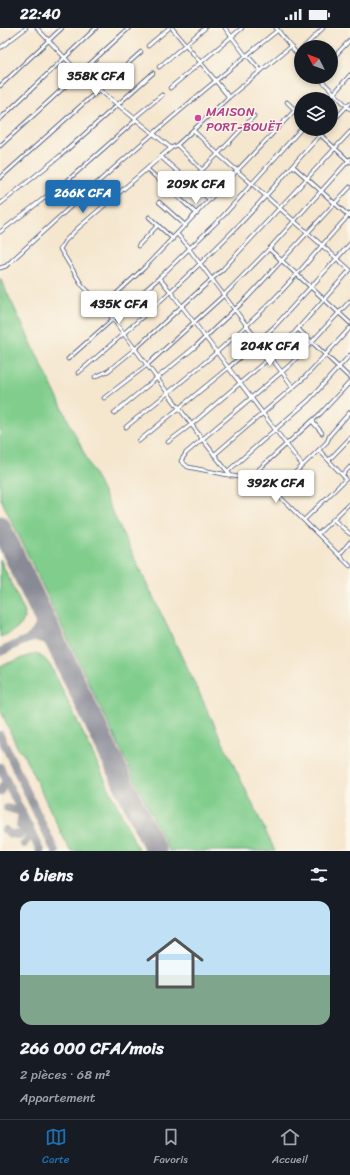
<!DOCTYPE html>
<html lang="fr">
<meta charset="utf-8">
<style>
:root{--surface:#171b24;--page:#242831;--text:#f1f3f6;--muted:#9ea1a6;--line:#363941;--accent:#1f6fb2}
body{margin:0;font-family:Sriracha,sans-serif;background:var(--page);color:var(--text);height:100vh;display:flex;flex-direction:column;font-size:15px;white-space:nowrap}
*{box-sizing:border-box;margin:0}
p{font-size:13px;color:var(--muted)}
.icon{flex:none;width:22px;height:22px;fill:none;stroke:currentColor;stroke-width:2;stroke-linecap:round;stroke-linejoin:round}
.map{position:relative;height:823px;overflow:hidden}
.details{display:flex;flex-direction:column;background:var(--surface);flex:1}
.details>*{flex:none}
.needle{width:26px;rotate:312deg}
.tools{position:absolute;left:294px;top:12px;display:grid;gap:8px}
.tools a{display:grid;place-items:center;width:44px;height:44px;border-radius:50%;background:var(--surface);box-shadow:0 2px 6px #0003;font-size:20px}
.price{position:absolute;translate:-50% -34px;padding:0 9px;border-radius:4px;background:#fff;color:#222;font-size:13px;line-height:26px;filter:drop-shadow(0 1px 2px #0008)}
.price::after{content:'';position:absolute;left:50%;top:24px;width:12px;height:9px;margin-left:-6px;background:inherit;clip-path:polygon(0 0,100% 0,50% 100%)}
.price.active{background:var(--accent);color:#fff}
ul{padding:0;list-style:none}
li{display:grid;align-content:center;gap:8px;height:212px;padding:0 20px}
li+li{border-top:1px solid var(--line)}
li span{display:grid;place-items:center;height:124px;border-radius:12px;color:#555}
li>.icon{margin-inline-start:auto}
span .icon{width:72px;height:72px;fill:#fffc;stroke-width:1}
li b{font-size:17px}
h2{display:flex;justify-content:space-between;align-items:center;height:48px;padding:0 20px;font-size:17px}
.status{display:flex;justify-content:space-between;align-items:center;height:28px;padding:0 20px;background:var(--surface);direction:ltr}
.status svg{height:11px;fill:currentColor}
.tab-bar{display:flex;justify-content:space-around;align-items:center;height:56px;border-top:1px solid var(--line);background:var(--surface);font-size:11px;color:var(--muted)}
.tab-bar a{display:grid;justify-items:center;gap:2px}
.tab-bar .active{color:var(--accent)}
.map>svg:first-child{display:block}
.green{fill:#80cd8c;stroke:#4e7e75}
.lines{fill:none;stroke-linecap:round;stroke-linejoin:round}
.taxiway{stroke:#888a96;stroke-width:8}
.runway{stroke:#888a96;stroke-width:21}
.minor-casing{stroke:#3c4a6f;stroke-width:4.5}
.minor{stroke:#fff;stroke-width:3}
.hotel-dot{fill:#d1479c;stroke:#fbf7ec;stroke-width:1.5}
.labels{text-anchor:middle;stroke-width:3;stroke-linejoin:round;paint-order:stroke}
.hotel-label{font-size:13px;fill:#b23c85;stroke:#fbf7ec;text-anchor:start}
</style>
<div class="status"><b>22:40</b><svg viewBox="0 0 49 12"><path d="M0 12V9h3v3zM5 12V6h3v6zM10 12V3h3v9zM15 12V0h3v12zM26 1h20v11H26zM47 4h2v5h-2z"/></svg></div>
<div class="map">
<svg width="350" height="823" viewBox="0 0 350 823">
<rect width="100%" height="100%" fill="#fbf7ec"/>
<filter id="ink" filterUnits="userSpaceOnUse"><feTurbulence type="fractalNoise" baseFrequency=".025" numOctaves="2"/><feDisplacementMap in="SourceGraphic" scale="8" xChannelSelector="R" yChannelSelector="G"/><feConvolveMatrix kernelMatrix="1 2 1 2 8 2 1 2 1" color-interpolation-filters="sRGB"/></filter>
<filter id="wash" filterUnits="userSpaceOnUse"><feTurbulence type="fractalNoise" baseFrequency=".012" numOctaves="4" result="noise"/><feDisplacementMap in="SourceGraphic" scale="16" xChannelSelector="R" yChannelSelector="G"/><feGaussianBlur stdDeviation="0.9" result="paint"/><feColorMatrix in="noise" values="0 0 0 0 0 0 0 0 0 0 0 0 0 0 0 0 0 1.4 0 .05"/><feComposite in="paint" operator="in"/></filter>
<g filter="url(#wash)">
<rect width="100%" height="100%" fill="#f5e6ce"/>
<g class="green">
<polygon points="0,250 37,327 275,823 169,823 0,469"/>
<path d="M0 531 25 585C24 600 13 604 0 609Z"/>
<polygon points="36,625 45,631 52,640 139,823 70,823 23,726 18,721 0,681 0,638"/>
</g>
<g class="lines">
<g class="taxiway">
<path d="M29 611C40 602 41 593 39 580"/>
<path d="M0 624C24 614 36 600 59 621"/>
<polyline points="0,707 55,823"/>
<polyline points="0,739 40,823"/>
<polyline points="0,764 6,752"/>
<polyline points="7,780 22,784 20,798 29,801"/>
<polyline points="5,802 10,806 19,807 30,800"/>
<polyline points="24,816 29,809 30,801"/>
</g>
<polyline class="runway" points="0,498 156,823"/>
</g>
</g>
<g filter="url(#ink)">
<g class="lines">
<defs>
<g id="minor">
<polyline points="37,0 80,46 171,120"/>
<polyline points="172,0 229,69"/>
<polyline points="225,0 246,28"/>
<polyline points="276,0 301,31"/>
<polyline points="148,18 169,0"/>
<polyline points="304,19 323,0"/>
<polyline points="0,20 26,0"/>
<polyline points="297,26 301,22"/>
<polyline points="247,27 261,43"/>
<polyline points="331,32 350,12"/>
<polyline points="159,39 205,0"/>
<polyline points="318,49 350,81"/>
<polyline points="0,58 62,0"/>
<polyline points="170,60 242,0"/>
<polyline points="329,71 350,47"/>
<polyline points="287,74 301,88"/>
<polyline points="134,90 162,67"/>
<polyline points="0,91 96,0"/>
<polyline points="331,95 350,75"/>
<polyline points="314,101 350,134"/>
<polyline points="193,102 218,126 254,88"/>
<polyline points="177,117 202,142"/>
<polyline points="0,118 129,0"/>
<polyline points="161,129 210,172"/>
<polyline points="293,138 350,189"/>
<polyline points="147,141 197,186"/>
<polyline points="0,150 141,24"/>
<polyline points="159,174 186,198"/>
<polyline points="0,176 60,128 153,45"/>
<polyline points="149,189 173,211"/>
<polyline points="0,204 68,152 136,92"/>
<polyline points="177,206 190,220"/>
<polyline points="138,218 158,197"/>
<polyline points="189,221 293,359"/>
<polyline points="269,221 350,295"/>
<path d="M0 240 6 238C94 156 184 77 278 2"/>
<polyline points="159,250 171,264 302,437"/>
<polyline points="350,273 290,337 186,425 181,433 188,439 248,451 272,461 350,538"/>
<polyline points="103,278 144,240 295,82"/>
<polyline points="298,301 350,350"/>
<polyline points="68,331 159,250 223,188 301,101"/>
<path d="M78 345C131 300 183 254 232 204 265 171 294 135 326 101"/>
<polyline points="95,349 108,343 135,321 223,241 350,104"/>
<polyline points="104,370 147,337 223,268 269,221 350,131"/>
<polyline points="114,385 195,319 247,270 350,159"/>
<polyline points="312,393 322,405"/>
<path d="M126 399C175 359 226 319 271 274 299 246 323 215 350 186"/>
<polyline points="139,413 228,340 274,299 350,216"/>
<polyline points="168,414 192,396 280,321 350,242 218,126 190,154"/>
<polyline points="214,427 305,349 350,300"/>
<polyline points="329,432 350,410"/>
<polyline points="228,443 309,372 350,327"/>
<polyline points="343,446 350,439"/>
<polyline points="231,448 203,412 103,278 82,257 60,221 65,213 77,201 171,120 177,117 229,69 291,18"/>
<polyline points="248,451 321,385 350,354"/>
<polyline points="275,464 327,414 330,407 350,384"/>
<polyline points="304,492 346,451 319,422"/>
<polyline points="334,492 350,506"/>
<polyline points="318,506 350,475"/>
<polyline points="339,527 350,514"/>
</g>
</defs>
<use href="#minor" class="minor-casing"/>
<use href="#minor" class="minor"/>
</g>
</g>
<circle class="hotel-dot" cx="198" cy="90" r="4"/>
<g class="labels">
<g class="hotel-label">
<text x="206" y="88">MAISON<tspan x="206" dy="15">PORT-BOUËT</tspan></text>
</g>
</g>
</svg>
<div class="tools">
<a><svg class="needle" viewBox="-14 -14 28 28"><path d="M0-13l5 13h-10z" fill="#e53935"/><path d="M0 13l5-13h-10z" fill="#9ea1a6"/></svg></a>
<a><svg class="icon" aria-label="layers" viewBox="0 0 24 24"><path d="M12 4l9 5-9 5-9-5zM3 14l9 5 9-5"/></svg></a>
</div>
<b class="price" style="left:96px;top:69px">358K CFA</b>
<b class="price" style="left:196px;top:177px">209K CFA</b>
<b class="price active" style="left:83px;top:186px">266K CFA</b>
<b class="price" style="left:119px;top:297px">435K CFA</b>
<b class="price" style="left:270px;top:339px">204K CFA</b>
<b class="price" style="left:276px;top:476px">392K CFA</b>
</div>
<section class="details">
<h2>6 biens<svg class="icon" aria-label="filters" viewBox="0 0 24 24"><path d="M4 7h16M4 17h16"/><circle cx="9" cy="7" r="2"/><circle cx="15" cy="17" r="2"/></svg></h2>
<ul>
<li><span style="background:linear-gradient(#bfe0f5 60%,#7fa58c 0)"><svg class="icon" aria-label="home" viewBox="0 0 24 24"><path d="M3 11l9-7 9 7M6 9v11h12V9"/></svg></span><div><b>266 000 CFA/mois</b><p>2 pièces · 68 m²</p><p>Appartement</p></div></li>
</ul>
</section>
<nav class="tab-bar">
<a class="active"><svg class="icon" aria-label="map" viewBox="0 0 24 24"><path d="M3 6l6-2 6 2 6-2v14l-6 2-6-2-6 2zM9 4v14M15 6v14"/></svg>Carte</a>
<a><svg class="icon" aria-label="saved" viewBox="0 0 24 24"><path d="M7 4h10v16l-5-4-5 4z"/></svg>Favoris</a>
<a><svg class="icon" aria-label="home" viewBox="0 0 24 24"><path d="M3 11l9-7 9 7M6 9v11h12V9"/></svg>Accueil</a>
</nav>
